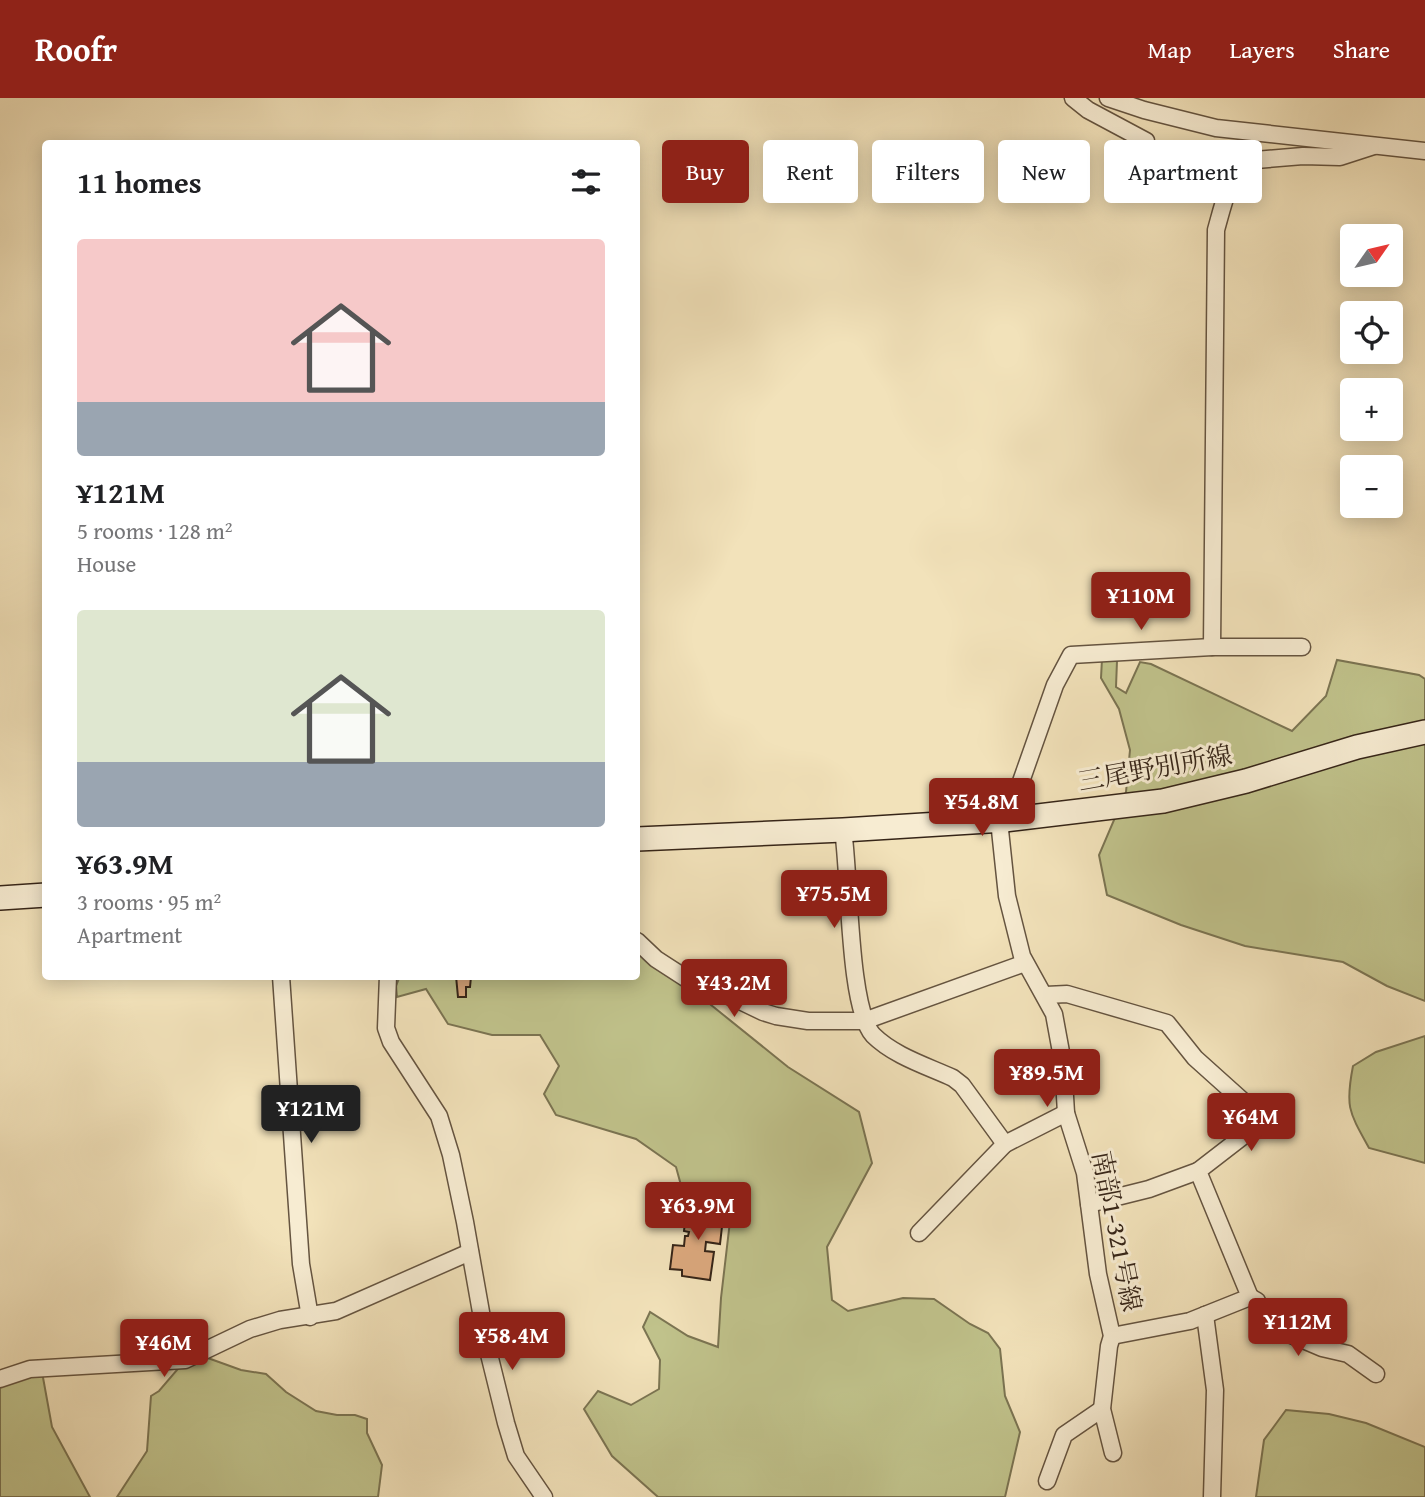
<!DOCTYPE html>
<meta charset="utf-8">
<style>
:root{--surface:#fff;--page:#f2f2f2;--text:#202124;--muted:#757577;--accent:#8f2418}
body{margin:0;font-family:"Gentium Book Plus","Noto Serif JP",serif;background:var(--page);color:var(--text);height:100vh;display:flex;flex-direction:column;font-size:26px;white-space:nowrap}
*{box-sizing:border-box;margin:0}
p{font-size:23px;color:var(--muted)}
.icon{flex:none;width:38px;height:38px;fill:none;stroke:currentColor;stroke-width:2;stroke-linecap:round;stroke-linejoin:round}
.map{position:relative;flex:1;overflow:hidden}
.details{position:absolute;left:42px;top:42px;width:598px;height:840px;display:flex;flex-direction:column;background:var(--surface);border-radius:7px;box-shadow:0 4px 18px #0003}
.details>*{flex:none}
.guide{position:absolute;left:662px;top:42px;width:658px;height:63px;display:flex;gap:14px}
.needle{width:46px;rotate:56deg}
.tools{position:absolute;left:1340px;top:126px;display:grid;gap:14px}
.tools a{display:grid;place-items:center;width:63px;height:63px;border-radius:7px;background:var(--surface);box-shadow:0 4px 18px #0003;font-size:35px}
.price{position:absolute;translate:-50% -60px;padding:0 16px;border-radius:7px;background:var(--accent);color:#fff;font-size:23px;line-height:46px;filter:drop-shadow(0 2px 4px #0008)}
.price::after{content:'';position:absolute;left:50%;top:42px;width:21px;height:16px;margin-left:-10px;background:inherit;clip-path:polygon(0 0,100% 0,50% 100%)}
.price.on{background:#222;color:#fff}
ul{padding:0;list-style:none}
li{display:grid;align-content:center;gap:14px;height:371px;padding:0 35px}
li span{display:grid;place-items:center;height:217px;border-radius:7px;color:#555}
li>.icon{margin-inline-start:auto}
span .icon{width:126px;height:126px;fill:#fffc;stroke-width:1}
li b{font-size:30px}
h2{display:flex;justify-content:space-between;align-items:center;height:84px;padding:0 35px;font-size:30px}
.chip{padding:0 24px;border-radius:7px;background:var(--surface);box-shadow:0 4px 18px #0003;font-size:24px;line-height:63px}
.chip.on{background:var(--accent);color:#fff}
header{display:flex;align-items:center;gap:42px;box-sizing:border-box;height:98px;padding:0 35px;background:var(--accent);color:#fff}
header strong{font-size:33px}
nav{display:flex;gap:38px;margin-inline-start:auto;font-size:24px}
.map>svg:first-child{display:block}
.green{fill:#c0c28b;stroke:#7b7452;stroke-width:2}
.building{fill:#dba87d;stroke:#362518;stroke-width:2}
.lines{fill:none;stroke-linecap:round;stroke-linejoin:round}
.minor-casing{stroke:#655440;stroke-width:19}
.secondary-casing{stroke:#362518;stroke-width:26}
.minor{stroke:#f7ecd2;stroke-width:16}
.secondary{stroke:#f7ecd2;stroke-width:23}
.labels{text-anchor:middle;stroke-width:6;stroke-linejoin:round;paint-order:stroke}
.street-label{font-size:26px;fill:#362518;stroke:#f7ecd2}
</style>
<header>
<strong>Roofr</strong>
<nav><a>Map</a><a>Layers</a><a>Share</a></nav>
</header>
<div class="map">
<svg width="1425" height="1399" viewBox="0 0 1425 1399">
<rect width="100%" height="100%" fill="#f2e2ba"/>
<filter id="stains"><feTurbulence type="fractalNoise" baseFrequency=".00286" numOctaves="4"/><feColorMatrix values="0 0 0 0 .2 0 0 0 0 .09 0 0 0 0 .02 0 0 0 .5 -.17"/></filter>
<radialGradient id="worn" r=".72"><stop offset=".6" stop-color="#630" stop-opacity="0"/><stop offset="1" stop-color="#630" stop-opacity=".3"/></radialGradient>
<g class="green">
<polygon points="1102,561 1117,563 1116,589 1126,595 1140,564 1151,566 1292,633 1326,598 1337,562 1419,577 1425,581 1425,903 1387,888 1343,864 1245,848 1181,827 1107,797 1099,757 1126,694 1130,652 1119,611 1101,580"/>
<polygon points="637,855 690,890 788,969 859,1014 872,1065 827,1149 832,1202 848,1213 903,1200 934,1201 970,1226 988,1235 1000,1251 1005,1298 1020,1334 1005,1399 658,1399 612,1358 584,1311 598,1293 631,1307 659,1291 660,1262 643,1229 650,1214 688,1238 718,1249 721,1200 732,1106 684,1098 676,1069 636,1041 556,1017 544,996 559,968 540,937 492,937 448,926 426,891 397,899 396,888 400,878 637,878"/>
<path d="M1425 938V1065L1369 1050C1349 1014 1345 1009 1353 968L1376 954Z"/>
<polygon points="205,1259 241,1272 266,1276 286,1294 316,1313 337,1317 355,1317 367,1321 367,1335 382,1367 378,1399 117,1399 147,1353 151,1298 159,1293 182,1266"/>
<polygon points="42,1274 52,1329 90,1399 0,1399 0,1287"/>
<polygon points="1286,1312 1329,1316 1366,1325 1425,1349 1425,1399 1256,1399 1264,1342"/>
</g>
<g class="building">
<polygon points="456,878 471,879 470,889 466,889 466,899 458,899"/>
<polygon points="690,1107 724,1111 720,1146 706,1144 705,1153 714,1154 710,1182 682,1178 682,1172 670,1171 673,1147 684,1148 685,1138 688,1138 689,1134 684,1133 686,1116 689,1117"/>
</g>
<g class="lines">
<defs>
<g id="minor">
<polyline points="1073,0 1088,12 1146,43 1146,51"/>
<polyline points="1108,0 1144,12 1216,30 1425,53"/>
<path d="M1212 549 1216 132C1223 107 1228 83 1244 63L1303 58 1340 59 1374 48"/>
<path d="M843 732C850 776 848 909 873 937 894 958 927 968 953 980L962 987 1005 1046"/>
<polyline points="637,843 656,861 690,883 736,901 763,914 776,918 808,923 864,923 1025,865"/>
<polyline points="281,878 301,1166 310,1219"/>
<polyline points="388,878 386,930 391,944 439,1018 451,1057 465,1124 487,1248 506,1325 516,1358 544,1399"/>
<polyline points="1046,897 1067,896 1167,925 1195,960 1264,1022 1198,1073 1250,1199 1190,1223 1112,1238"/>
<polyline points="1089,1106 1149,1091 1198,1073"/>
<polyline points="919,1135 1005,1046 1066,1015"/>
<polyline points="1250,1199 1257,1203 1263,1221 1268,1227 1322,1250 1348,1256 1376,1276"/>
<polyline points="1205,1217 1215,1292 1212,1399"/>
<polyline points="0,1281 30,1271 185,1262 250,1231 280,1222 336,1213 470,1154"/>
<polyline points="1113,1355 1102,1311 1109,1248 1112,1238 1098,1176 1085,1075 1066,1015 1063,965 1054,916 1022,858 1007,798 1000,732 1012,709 1055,587 1071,557 1212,549 1302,549"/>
<polyline points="1047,1383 1064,1337 1102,1311"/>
</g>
<g id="secondary">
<polyline points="637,741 843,732 1004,722 1163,703 1246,683 1357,649 1425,634"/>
<polyline points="0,800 46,797"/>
</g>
</defs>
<use href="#minor" class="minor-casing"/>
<use href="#secondary" class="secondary-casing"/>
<use href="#minor" class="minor"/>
<use href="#secondary" class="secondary"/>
</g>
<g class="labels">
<g class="street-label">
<text transform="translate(1155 670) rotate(-10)" y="9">三尾野別所線</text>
<text transform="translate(1117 1133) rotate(79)" y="9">南部1-321号線</text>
</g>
</g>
<rect width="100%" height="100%" filter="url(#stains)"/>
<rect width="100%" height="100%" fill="url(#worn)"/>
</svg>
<div class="tools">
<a><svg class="needle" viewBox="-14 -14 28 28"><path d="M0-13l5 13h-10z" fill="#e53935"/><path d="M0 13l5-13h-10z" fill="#757577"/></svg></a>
<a><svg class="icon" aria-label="locate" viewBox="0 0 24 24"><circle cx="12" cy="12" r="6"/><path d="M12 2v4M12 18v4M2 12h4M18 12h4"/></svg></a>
<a>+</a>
<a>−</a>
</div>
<b class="price" style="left:1141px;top:534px">¥110M</b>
<b class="price" style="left:982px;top:740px">¥54.8M</b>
<b class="price" style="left:834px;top:832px">¥75.5M</b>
<b class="price" style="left:734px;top:921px">¥43.2M</b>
<b class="price" style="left:1047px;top:1011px">¥89.5M</b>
<b class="price on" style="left:311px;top:1047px">¥121M</b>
<b class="price" style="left:1251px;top:1055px">¥64M</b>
<b class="price" style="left:698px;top:1144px">¥63.9M</b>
<b class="price" style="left:1298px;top:1260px">¥112M</b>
<b class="price" style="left:512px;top:1274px">¥58.4M</b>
<b class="price" style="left:164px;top:1281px">¥46M</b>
<div class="guide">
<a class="chip on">Buy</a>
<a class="chip">Rent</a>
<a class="chip">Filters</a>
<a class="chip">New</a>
<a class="chip">Apartment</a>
</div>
<section class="details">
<h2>11 homes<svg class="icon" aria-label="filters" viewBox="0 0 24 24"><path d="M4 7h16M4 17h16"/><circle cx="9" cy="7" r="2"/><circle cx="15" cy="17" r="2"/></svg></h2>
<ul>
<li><span style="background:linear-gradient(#f6c9c9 75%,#9aa5b1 0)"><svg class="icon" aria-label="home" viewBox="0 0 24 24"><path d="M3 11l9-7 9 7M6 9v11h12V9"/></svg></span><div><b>¥121M</b><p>5 rooms · 128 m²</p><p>House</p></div></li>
<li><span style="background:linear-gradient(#dfe7d0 70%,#9aa5b1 0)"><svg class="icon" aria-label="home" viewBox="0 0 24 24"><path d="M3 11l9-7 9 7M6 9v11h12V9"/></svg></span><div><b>¥63.9M</b><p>3 rooms · 95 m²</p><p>Apartment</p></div></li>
</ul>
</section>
</div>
